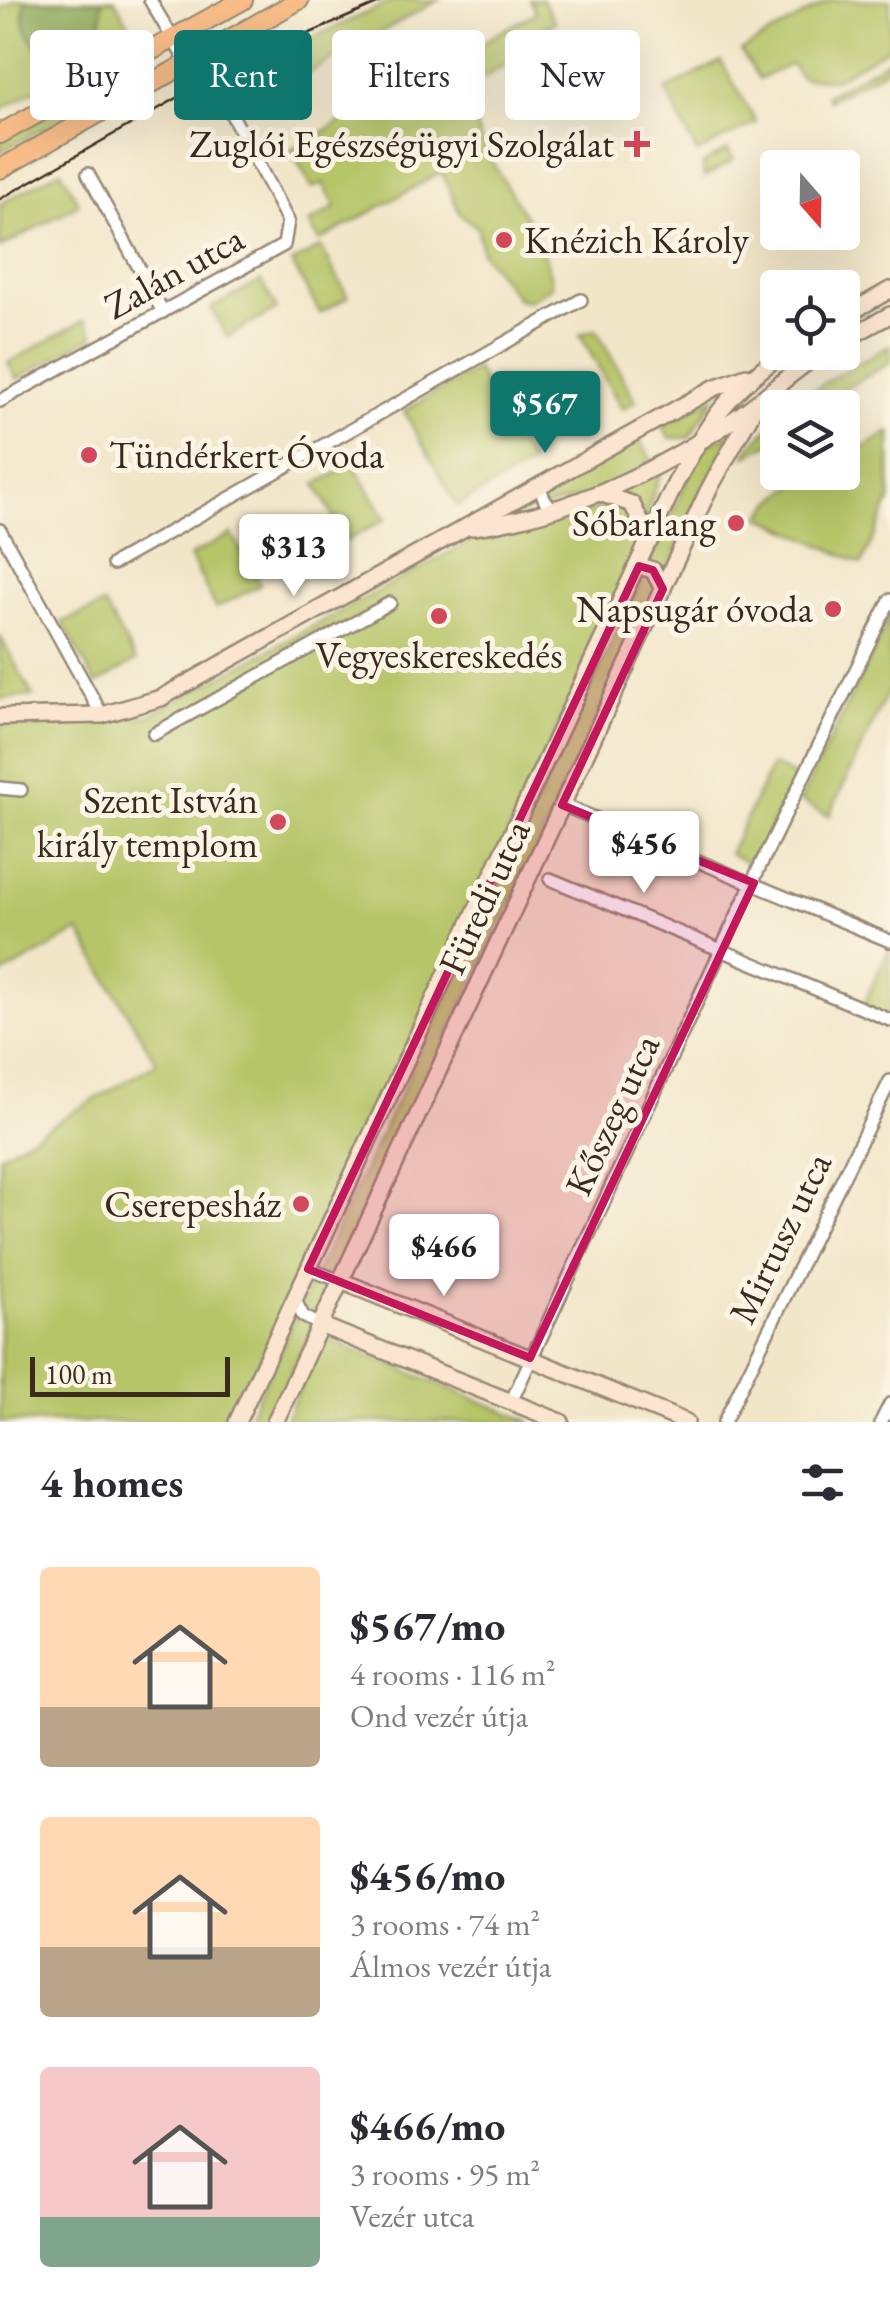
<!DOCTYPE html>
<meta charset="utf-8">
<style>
:root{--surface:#fff;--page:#f7f7f7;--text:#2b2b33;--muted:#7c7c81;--accent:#0f766e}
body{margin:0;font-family:"EB Garamond",serif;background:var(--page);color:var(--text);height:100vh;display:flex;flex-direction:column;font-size:38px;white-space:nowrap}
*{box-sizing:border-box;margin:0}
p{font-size:32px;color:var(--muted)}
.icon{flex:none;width:55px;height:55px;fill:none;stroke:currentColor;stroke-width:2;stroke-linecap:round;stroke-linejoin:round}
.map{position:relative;height:1422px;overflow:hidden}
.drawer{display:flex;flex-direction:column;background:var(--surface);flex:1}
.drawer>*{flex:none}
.guide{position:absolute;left:30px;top:30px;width:830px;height:90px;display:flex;gap:20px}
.needle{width:65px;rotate:160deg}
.tools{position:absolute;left:760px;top:150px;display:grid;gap:20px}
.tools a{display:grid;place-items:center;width:100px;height:100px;border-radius:10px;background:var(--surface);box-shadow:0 10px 40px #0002;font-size:50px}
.scale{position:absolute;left:30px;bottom:25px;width:200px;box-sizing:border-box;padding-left:10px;border:5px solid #3b2a1e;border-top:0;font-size:28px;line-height:35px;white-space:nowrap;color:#3b2a1e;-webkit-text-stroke:8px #fcf5e5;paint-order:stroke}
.price{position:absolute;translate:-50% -85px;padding:0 22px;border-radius:10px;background:#fff;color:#222;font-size:32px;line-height:65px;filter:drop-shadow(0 2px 5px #0008)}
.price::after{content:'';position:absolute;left:50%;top:60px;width:30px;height:22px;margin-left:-15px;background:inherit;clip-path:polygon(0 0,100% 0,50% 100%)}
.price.selected{background:var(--accent);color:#fff}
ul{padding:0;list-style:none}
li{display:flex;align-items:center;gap:30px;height:250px;padding:0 40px}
li span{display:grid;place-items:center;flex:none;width:280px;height:200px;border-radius:10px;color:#555}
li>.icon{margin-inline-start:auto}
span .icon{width:120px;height:120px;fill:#fffc;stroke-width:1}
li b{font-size:42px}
h2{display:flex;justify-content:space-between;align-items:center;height:120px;padding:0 40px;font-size:42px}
.chip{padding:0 35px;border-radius:10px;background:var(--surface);box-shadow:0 10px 40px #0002;font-size:35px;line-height:90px}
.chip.selected{background:var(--accent);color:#fff}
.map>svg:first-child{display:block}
.green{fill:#b6c568;stroke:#787843;stroke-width:2.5}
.forest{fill:#90aa5c;stroke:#666a3d;stroke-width:2.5}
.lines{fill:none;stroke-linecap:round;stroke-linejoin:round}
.street-casing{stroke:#968874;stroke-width:16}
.secondary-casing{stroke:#968874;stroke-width:20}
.primary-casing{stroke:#968874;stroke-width:22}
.street{stroke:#fff;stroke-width:11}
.secondary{stroke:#fce5d0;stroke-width:15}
.primary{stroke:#f8bd89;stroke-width:18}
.tram{stroke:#3b2a1e;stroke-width:2.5}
.marked{fill:#c2185b;fill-opacity:0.2;stroke:#c2185b;stroke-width:8;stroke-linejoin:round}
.poi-dot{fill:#d1495b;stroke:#fcf5e5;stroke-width:4}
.labels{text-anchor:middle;stroke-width:10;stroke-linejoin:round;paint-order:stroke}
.poi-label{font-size:38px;fill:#3b2a1e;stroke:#fcf5e5;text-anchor:end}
.street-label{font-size:38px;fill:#3b2a1e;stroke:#fcf5e5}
</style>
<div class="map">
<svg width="890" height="1422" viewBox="0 0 890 1422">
<rect width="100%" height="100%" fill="#fcf5e5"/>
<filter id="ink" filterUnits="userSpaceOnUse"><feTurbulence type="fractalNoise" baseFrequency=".01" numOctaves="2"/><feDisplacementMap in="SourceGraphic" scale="20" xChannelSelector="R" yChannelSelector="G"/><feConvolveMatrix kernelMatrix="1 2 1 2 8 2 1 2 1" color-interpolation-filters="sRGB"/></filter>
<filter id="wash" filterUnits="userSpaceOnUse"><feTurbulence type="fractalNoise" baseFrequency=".0048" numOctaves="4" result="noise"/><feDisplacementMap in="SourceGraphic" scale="40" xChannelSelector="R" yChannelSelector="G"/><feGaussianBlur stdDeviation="2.25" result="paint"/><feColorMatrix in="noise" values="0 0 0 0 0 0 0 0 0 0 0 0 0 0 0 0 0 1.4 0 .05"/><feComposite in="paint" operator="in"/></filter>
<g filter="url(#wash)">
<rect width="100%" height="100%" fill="#f2e6c9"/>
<g class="green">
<path d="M16 0H26C17 26 35 43 53 60L101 25 102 0H115L128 23 127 37 0 110V9Z"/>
<polygon points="394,0 438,0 250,106 238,85 231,88 225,78"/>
<path d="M529 0H543L555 22 523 40 529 51 480 80 471 103C477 165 544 219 552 286L529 301 518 299 482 253 478 228 460 214 442 172 319 241 309 223 336 207 323 183 312 188 291 150 536 12Z"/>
<polygon points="830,0 890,0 890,47 835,79 802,78 791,64 759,79 741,51"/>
<polygon points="890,59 890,67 828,100 826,95"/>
<polygon points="721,61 756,122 697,153 666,90"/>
<polygon points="63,107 67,115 0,152 0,142"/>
<polygon points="728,150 734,160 704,177 703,164"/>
<polygon points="61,170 79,204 0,248 0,204"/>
<polygon points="321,247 348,297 320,313 292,263"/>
<polygon points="261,281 277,309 227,337 211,308"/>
<polygon points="85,320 94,336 17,379 8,363"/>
<polygon points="596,329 636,401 622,409 580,335"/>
<polygon points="890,345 890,363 842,390 847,401 835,407 792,407 824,383"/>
<polygon points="476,369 531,464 457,506 404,411"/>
<polygon points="715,397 689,438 669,438 662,425"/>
<polygon points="777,421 777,439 746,456 750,446"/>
<polygon points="636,432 660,476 643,523 638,511 599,493 464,528"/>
<polygon points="732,432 268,1422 246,1422 703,447"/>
<path d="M890 432V501L862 564 761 517C778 490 811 472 842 472L843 459Z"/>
<polygon points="353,464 386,519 346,541 316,484"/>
<polygon points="619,503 643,547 231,1422 0,1422 0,1155 157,1063 79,931 0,976 0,726 148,716 470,541"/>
<polygon points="232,534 260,585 216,608 190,556"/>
<polygon points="104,605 136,661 96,684 62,622"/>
<polygon points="890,617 890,687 829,816 800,801"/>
<polygon points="0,636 33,696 0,699"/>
<polygon points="772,765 796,777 753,865 729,854"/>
<polygon points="890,946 890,1020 862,1008"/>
<polygon points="323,1337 532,1422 284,1422"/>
</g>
<path class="forest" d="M26 0H102L101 25 53 60C32 48 18 23 26 0Z"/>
</g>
<g filter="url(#ink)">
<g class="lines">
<defs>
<g id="street">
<polyline points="150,0 187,63"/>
<polyline points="88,174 163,312"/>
<polyline points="0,401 284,245 288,221 222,96"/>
<polyline points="539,485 545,501 555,510"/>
<polyline points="0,530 102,715"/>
<polyline points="113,564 581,300"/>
<polyline points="154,734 390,603"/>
<polyline points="0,788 21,790"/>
<polyline points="563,805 890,941"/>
<polyline points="550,879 890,1020"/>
<polyline points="308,1269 341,1281"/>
<polyline points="295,1300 303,1316 320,1325"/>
<polyline points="511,1402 759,868 890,600"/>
<polyline points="724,1422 890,1081"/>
<polyline points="881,1422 890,1404"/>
</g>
<g id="secondary">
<polyline points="842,317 890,290"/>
<polyline points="842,341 890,315"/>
<polyline points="599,493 632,504 650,541"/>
<path d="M473 527C566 516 659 470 736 418 766 398 791 371 823 352"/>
<polyline points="639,566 653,570 663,589"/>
<polyline points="0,717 102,715 161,698 714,388 746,376"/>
<polyline points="341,1281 686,1422"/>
<polyline points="320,1325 561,1422"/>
<path d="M237 1422 675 484C707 424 728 390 786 352"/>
<polyline points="275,1422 708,491 757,403"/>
</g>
<g id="primary">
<polyline points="0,134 243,0"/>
<polyline points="0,169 299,0"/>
</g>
</defs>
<use href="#street" class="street-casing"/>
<use href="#secondary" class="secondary-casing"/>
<use href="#primary" class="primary-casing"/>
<use href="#street" class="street"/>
<use href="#secondary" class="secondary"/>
<use href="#primary" class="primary"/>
<polyline class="tram" points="0,199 228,69 386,0"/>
</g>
</g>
<path class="marked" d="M639 566 653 570 663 589 562 805 754 883 530 1358 308 1269Z"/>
<g class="poi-dot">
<path d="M632 129h10v10h10v10h-10v10h-10v-10h-10v-10h10z"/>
<circle cx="504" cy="240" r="10"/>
<circle cx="89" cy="455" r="10"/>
<circle cx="736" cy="523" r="10"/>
<circle cx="833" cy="609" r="10"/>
<circle cx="439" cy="616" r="10"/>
<circle cx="278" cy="822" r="10"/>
<circle cx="301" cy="1204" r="10"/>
</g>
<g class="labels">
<g class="poi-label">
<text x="614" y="157">Zuglói Egészségügyi Szolgálat</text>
<text x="524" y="253" text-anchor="start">Knézich Károly</text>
<text x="109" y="468" text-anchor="start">Tündérkert Óvoda</text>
<text x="716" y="536">Sóbarlang</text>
<text x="813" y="622">Napsugár óvoda</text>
<text x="439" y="668" text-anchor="middle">Vegyeskereskedés</text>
<text x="258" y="813">Szent István<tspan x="258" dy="44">király templom</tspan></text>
<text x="281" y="1217">Cserepesház</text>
</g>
<g class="street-label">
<text transform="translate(174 272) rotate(-29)" y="13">Zalán utca</text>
<text transform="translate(484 897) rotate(-65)" y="13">Füredi utca</text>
<text transform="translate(612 1115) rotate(-65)" y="13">Kőszeg utca</text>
<text transform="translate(780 1238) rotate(-64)" y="13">Mirtusz utca</text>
</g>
</g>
</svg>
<div class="tools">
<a><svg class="needle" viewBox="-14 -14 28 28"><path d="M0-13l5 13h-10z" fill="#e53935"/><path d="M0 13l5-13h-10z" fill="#7c7c81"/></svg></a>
<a><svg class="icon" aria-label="locate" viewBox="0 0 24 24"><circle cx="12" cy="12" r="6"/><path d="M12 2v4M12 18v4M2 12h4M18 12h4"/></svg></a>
<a><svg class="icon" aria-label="layers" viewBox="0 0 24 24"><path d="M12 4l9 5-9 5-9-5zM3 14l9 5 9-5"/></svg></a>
</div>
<div class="scale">100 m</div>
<b class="price selected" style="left:545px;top:456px">$567</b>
<b class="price" style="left:294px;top:599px">$313</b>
<b class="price" style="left:644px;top:896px">$456</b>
<b class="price" style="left:444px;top:1299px">$466</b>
<div class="guide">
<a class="chip">Buy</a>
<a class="chip selected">Rent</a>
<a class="chip">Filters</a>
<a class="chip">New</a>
</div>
</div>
<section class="drawer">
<h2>4 homes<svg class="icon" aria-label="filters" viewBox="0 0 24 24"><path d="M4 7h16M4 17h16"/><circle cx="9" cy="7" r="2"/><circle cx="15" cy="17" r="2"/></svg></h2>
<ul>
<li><span style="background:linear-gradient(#ffd9b3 70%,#b9a48a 0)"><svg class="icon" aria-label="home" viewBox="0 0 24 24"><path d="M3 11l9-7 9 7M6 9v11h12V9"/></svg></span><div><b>$567/mo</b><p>4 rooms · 116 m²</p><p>Ond vezér útja</p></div></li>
<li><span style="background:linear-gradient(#ffd9b3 65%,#b9a48a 0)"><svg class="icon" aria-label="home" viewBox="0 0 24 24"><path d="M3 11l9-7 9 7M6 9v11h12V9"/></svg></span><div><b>$456/mo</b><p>3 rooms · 74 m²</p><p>Álmos vezér útja</p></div></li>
<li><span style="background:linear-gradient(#f6c9c9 75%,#7fa58c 0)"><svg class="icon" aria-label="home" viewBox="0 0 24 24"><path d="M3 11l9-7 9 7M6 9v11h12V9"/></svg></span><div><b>$466/mo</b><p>3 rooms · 95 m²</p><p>Vezér utca</p></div></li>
</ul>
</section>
